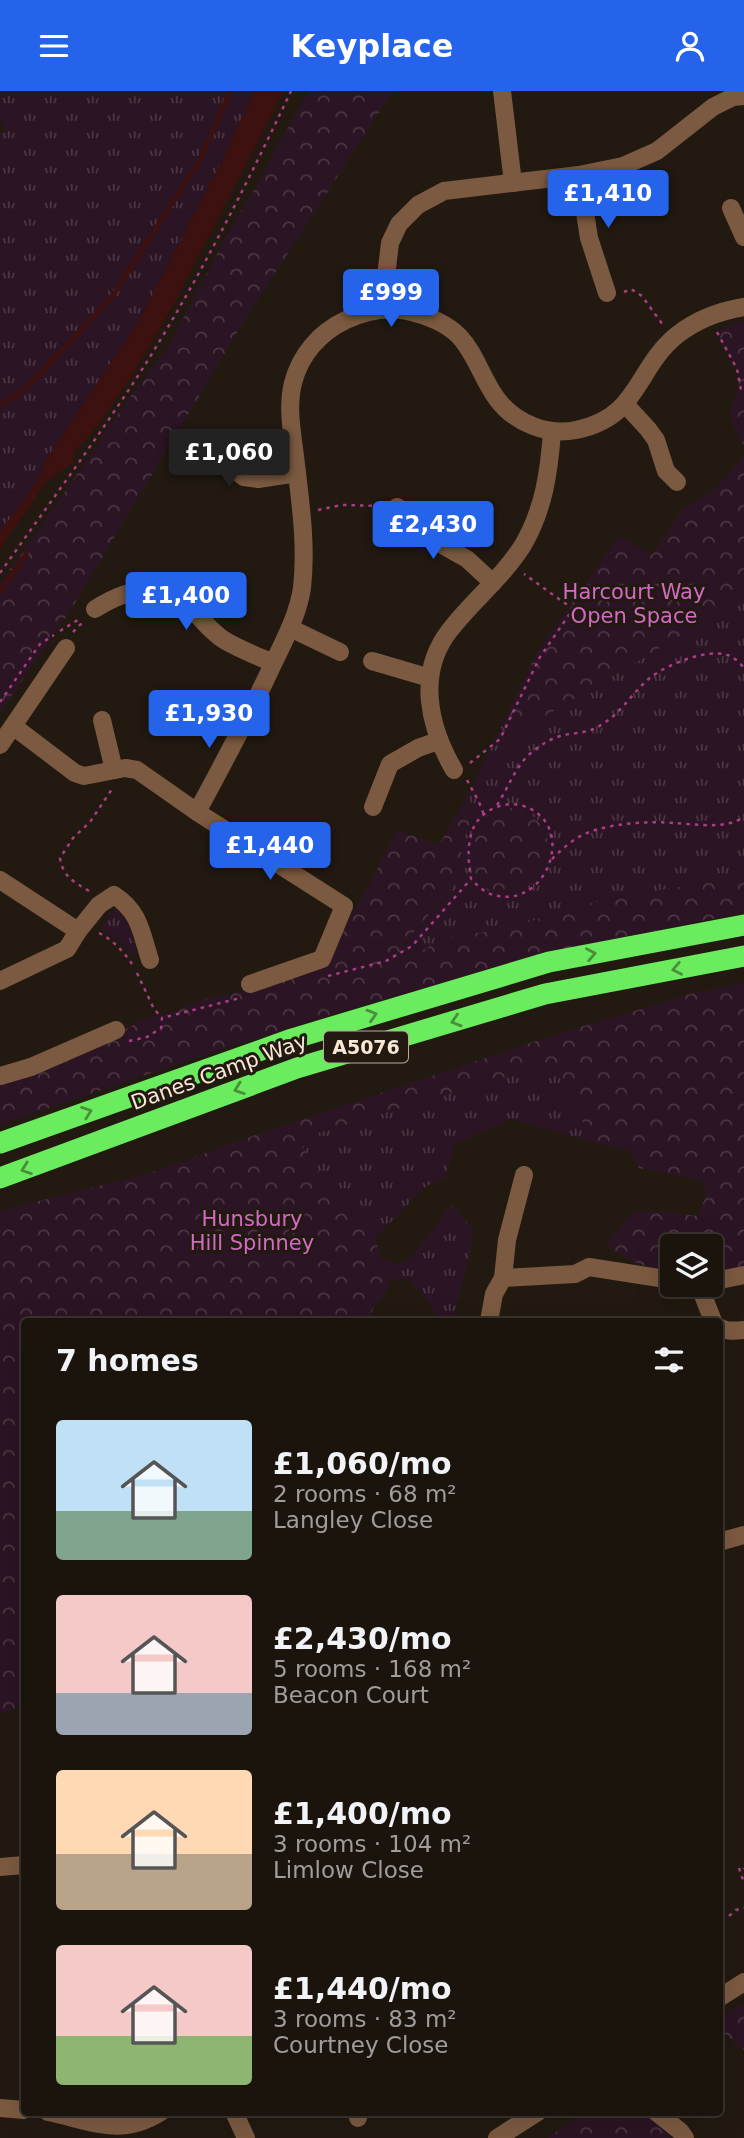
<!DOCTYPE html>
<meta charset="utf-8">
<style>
:root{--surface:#1a140d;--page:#231d16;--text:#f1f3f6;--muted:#9f9e9d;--line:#38332e;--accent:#2563eb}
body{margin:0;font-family:"DejaVu Sans",sans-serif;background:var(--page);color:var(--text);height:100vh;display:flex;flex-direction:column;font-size:26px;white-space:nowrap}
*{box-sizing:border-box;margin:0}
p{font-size:23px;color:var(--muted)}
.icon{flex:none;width:38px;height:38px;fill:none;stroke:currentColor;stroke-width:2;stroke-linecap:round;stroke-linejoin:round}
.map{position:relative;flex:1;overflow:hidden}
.sheet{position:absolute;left:21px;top:1227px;width:702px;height:798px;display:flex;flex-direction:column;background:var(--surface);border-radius:7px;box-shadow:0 7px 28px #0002,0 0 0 2px var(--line)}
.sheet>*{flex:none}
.fabs{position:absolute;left:660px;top:1143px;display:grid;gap:14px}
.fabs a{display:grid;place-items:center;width:63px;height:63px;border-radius:7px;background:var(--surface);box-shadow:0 7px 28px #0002,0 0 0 2px var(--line);font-size:35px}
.price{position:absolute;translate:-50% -60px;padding:0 16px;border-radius:7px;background:var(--accent);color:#fff;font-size:23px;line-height:46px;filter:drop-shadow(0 2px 4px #0008)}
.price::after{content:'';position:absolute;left:50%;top:42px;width:21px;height:16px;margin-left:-10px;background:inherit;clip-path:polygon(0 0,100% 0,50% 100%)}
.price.selected{background:#222;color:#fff}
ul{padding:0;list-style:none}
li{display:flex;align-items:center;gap:21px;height:175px;padding:0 35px}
li span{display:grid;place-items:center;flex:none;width:196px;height:140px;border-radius:7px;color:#555}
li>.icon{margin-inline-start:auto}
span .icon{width:84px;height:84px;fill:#fffc;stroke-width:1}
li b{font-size:30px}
h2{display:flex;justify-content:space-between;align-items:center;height:84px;padding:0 35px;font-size:30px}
header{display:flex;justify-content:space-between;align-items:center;height:91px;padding:0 35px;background:var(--accent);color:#fff;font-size:32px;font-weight:800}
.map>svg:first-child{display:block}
.grass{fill:url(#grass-tufts)}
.forest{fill:url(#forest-crowns)}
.water{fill:#3c110f}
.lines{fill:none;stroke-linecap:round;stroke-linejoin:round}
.stream{stroke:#3c110f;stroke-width:5}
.path{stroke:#a83d84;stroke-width:2.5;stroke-dasharray:3.5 5;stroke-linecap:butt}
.minor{stroke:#7c5a41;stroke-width:18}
.highway{stroke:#6bec5f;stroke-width:21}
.oneway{stroke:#4a8e3c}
.labels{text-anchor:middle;stroke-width:6;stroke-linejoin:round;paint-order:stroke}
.shield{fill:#221a11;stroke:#b9aa9b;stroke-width:2}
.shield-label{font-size:19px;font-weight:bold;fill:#fae8d6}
.park-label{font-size:21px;fill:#d26ac3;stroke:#221a11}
.street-label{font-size:21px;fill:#fae8d6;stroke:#221a11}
</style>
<header><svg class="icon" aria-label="menu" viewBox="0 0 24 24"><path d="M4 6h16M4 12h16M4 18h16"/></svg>Keyplace<svg class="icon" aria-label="person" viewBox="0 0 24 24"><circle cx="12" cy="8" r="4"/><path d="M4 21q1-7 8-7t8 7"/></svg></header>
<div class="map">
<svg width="744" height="2047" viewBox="0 0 744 2047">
<defs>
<pattern id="grass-tufts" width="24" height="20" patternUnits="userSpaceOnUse" patternTransform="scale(1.75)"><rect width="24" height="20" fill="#2b1423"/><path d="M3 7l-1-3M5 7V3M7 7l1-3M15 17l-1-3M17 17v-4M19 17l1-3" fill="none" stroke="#4b3642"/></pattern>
<pattern id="forest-crowns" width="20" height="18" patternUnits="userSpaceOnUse" patternTransform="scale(1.75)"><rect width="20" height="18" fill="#2b1423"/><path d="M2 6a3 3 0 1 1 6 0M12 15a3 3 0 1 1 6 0" fill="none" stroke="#4b3642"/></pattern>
</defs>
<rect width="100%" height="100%" fill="#221a11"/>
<g class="grass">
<polygon points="0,0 255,0 224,66 140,228 49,364 39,387 0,441 0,43 5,40 0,26"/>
<path d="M744 507V787L689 794 623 806 592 812 519 834 461 845H444L422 860 408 848 461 786C459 762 464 744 474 722L468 703 491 657Z"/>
<path d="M115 815C131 828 133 845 137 864L134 865 117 848 101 839Z"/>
<polygon points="553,972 593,1051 511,1028 456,1053 444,1088 426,1095 375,1147 318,1080 297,1048"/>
<polygon points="452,1113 473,1139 470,1162 452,1230 441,1229 410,1188 387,1188 382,1168 398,1173 410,1168"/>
</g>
<g class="forest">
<polygon points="311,0 393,0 246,227 70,520 0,622 0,492 65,401 126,311 168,256 229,140 255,97 304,7"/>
<path d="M744 230V355C737 341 727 330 732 314 734 306 739 301 739 293 738 275 723 256 715 242L730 234Z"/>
<polygon points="744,366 744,507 491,657 537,561 619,445 652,464 681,420 715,398"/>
<path d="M468 703 474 722C464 744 459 762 461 786L408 848 422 860 444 845H461L519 834 592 812 623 806 690 794 744 787V821L547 863 343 920 186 970 0 1034V992L120 941 145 928 171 922 205 908 248 899 321 875 365 802 397 739 439 754Z"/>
<path d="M515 717C578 733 539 820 493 800 486 798 480 793 476 787 462 767 473 732 494 720 500 717 508 717 515 717Z"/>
<path d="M744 892V1178L711 1183 710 1155H672V1181C647 1177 627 1170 607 1155 614 1144 622 1130 633 1124 647 1116 681 1123 697 1125L706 1106 704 1090 639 1077 628 1059 593 1051 552 972 297 1048 318 1080 375 1147 390 1195 365 1230H24V1615L0 1623V1120L153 1081 261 1042 551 945 694 902Z"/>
<path d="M744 1913V1959L719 1938C720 1924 733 1919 744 1913Z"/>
<polygon points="585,2021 644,2021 671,2047 547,2047"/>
</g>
<polygon class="water" points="255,0 284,0 173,215 129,289 97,336 75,360 73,372 46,391 0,458 0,441 39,387 49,364 140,228 224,66"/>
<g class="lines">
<g class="stream">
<polyline points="0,314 27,297 114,203 201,67 230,0"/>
<polyline points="0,501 26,463"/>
</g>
<g class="path">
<polyline points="624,201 631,198 642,205 663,234"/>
<polyline points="717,241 737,278 741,299"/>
<polyline points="318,419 342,414 381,415"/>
<path d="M0 482C48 414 98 347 143 277 198 190 247 93 291 0"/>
<polyline points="60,540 81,527"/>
<polyline points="73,541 83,531"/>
<polyline points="0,611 40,553 54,544"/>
<polyline points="470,672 500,648 540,566 573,518 524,483"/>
<polyline points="467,689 479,711 484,724"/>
<path d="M497 714C509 696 515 675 532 661 541 654 550 648 560 645 575 641 588 643 601 634 622 622 633 600 651 586 667 574 707 557 727 564 733 565 740 572 744 577"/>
<path d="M552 768C562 758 574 747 587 742 612 732 648 730 674 732 696 733 724 739 744 726"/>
<path d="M89 800C74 791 63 786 60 767L73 747 90 731 112 698"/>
<path d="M99 842C113 849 123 860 132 873"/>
<polyline points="137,882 154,918 162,927"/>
<path d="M328 885 386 870 412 855 471 788C468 769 465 742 481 726 491 716 507 711 520 714 582 730 546 826 488 802 482 799 476 793 471 788"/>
<polyline points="129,950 147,946 161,937 162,927 240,907"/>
<polyline points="739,1777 744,1792"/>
<polyline points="744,1778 744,1777"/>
<polyline points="729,1825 736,1819 744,1817"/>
</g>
<g class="minor">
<polyline points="502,0 513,92"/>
<polyline points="579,84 589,147 607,202"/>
<polyline points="731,117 744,146"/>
<polyline points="388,218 387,177 390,152 399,133 418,114 444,100 579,84 623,75 657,60 713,16 733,6 744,5"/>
<polyline points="625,313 648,338 656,349 666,380 677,391"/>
<polyline points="191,354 197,368 231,376 244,386 258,388 297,382"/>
<polyline points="397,416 431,436 444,455 467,468 493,492"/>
<path d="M95 518C125 499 160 488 189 515 201 527 210 540 224 549 239 558 257 565 273 572"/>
<polyline points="290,537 340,561"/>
<path d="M66 557 13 635 75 682 84 685 125 677 137 679 197 721C223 673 249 625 272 575 284 550 298 524 302 497 307 453 300 409 295 365 292 341 287 316 293 292 300 264 320 241 346 229 365 220 386 216 407 220 425 224 445 231 459 245 476 263 482 288 497 308 515 332 547 345 576 339 640 326 635 278 677 244 696 229 720 220 744 216"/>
<polyline points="372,570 430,587"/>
<polyline points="102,629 114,679"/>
<polyline points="0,654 13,635"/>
<path d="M454 679C429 636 416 582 450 539 473 509 503 486 523 454 544 418 549 381 552 341"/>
<polyline points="373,716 390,673 418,657 438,650"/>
<polyline points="197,721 344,815 322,868 250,893"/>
<path d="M0 789 78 840 99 814 114 804C140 821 141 841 150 869"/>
<polyline points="0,890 67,858 78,840"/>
<polyline points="0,985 31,976 116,939"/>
<polyline points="524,1084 507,1149 503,1187 575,1183 589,1176 672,1189"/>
<polyline points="710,1191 744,1184"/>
<polyline points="699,1194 713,1230"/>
<polyline points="489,1230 494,1203 503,1187"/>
<path d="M719 1236C726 1241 735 1240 744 1239"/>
<polyline points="719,1451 744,1444"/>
<polyline points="0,1776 24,1774"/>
<polyline points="719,1907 744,1891"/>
<polyline points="0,2017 24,2019"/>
<path d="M48 2021C92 2030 120 2047 161 2021"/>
<polyline points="234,2021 246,2047"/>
<polyline points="358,2021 358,2027"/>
<polyline points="656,2021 680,2040 685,2047"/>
<polyline points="497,2047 538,2021"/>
</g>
<g class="highway">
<polyline points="0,1052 292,948 549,871 744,834"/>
<polyline points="0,1087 297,977 545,903 744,865"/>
</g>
</g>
<defs><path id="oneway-chevron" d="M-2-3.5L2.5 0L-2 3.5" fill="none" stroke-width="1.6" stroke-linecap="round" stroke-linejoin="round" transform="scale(1.75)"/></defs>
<g class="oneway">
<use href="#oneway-chevron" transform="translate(591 863) rotate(-11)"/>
<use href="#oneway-chevron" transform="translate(677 878) rotate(169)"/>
<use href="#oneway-chevron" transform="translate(372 924) rotate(-17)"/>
<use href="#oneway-chevron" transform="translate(456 930) rotate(163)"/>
<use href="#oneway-chevron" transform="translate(239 998) rotate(160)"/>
<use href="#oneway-chevron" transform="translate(87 1021) rotate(-20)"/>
<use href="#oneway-chevron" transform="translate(26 1078) rotate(160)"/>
</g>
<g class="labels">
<rect class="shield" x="324" y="940.5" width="84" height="31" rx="5"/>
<g class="shield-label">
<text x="366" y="963">A5076</text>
</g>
<g class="park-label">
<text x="634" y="508">Harcourt Way<tspan x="634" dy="24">Open Space</tspan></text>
<text x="252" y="1135">Hunsbury<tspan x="252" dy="24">Hill Spinney</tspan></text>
</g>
<g class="street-label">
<text transform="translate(219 981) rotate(-20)" y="7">Danes Camp Way</text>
</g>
</g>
</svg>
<div class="fabs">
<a><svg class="icon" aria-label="layers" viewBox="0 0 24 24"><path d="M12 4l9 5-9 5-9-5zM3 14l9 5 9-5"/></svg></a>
</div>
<b class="price" style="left:608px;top:139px">£1,410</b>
<b class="price" style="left:391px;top:238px">£999</b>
<b class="price selected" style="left:229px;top:398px">£1,060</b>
<b class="price" style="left:433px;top:470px">£2,430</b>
<b class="price" style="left:186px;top:541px">£1,400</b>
<b class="price" style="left:209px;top:659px">£1,930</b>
<b class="price" style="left:270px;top:791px">£1,440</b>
<section class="sheet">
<h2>7 homes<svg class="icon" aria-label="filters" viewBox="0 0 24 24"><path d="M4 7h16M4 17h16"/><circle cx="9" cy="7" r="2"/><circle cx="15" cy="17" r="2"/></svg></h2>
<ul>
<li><span style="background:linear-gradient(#bfe0f5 65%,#7fa58c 0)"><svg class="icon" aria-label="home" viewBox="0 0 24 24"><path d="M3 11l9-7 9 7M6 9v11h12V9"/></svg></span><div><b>£1,060/mo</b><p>2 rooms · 68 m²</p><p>Langley Close</p></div></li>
<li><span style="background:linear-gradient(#f6c9c9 70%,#9aa5b1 0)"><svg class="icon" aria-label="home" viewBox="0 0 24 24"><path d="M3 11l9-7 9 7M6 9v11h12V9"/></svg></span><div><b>£2,430/mo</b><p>5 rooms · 168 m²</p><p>Beacon Court</p></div></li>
<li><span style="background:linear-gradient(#ffd9b3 60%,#b9a48a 0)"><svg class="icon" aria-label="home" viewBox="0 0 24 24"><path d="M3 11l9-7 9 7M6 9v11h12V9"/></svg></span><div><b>£1,400/mo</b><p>3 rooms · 104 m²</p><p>Limlow Close</p></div></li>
<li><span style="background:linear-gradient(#f6c9c9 65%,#8fb573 0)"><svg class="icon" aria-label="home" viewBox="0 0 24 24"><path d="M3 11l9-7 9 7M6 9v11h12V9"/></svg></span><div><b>£1,440/mo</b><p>3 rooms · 83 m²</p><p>Courtney Close</p></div></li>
</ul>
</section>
</div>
